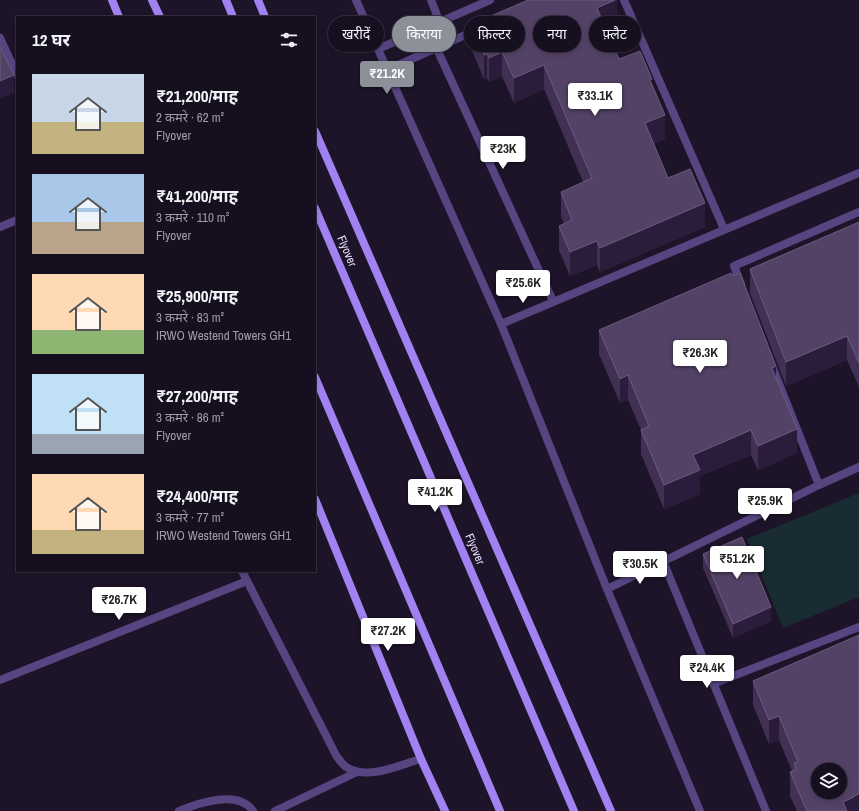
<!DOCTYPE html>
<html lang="hi">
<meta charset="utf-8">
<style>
:root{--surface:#160f1f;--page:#231d2c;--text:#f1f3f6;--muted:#9e9ca4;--line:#352f3d;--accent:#8c9099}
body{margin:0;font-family:"Archivo Narrow","Noto Sans Devanagari",sans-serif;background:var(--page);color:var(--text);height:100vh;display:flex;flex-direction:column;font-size:15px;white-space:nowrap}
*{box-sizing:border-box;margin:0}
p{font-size:13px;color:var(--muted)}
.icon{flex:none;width:22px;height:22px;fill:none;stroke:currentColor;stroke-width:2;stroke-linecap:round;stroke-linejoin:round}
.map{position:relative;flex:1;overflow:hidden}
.side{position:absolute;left:16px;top:16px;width:300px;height:556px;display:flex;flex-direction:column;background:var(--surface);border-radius:0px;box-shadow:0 2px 6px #0003,0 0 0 1px var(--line)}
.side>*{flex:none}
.hud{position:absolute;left:328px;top:16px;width:380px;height:36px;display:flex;gap:8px}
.buttons{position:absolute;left:811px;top:763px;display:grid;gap:8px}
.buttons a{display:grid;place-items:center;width:36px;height:36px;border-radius:50%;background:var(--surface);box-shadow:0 2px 6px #0003,0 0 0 1px var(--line);font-size:20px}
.price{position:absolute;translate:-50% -34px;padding:0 9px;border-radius:4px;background:#fff;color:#222;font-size:13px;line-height:26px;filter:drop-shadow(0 1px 2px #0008)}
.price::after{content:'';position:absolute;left:50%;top:24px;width:12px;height:9px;margin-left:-6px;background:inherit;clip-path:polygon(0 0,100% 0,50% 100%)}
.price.active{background:var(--accent);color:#fff}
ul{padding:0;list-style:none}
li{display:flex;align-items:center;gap:12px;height:100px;padding:0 16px}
li span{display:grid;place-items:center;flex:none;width:112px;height:80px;border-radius:0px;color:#555}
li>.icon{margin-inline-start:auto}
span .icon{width:48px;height:48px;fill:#fffc;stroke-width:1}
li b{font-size:17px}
h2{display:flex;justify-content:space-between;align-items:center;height:48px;padding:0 16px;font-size:17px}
.chip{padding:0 14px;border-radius:18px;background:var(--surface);box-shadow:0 2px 6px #0003,0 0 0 1px var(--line);font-size:14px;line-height:36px}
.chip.active{background:var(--accent);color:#fff}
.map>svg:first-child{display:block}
.green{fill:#182c32}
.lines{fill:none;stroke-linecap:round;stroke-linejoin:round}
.service{stroke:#574582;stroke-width:8}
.minor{stroke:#574582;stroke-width:8}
.secondary{stroke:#a282f0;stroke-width:8}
.wall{fill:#412f54}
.shaded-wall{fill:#2b1c3b}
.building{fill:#534266;stroke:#6b5b7d;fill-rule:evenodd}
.labels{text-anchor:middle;stroke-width:3.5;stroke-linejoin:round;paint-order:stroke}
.street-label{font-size:12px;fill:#eadffb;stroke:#1d1429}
</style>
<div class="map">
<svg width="859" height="811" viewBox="0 0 859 811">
<rect width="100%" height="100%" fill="#1d1429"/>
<polygon class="green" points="859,493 859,597 783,628 747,539"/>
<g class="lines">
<g class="service">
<path d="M179 811C199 803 238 789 253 811"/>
<polyline points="275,811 357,772"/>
</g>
<g class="minor">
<polyline points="356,0 501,324 607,589 700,811"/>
<polyline points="431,0 440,23"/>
<polyline points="624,0 724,229"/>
<polyline points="0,38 17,75"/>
<polyline points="436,47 553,301"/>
<polyline points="378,49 490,0"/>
<polyline points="387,70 483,27"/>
<polyline points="0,227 17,220"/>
<polyline points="741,284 734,266 859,212"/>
<polyline points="501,324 859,173"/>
<polyline points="772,366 819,485"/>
<polyline points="663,561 766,811"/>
<path d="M242 571 337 757C340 760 343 766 348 768 369 780 399 765 421 759"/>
<polyline points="607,589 819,485 859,467"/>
<polyline points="0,680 247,581"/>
<polyline points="715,683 859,627"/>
</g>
<g class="secondary">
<polyline points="112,0 119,17"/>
<polyline points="152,0 160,17"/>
<polyline points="226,0 233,17"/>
<polyline points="258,0 265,17"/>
<polyline points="315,131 611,811"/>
<polyline points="315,208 574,811"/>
<polyline points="315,377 500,811"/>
<polyline points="315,499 421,759 445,811"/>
</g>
</g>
<g class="wall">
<polygon points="617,0 617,23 605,29 619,59 652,84 665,139 653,144 668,178 705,227 600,272 597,265 570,276 559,250 559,226 564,224 561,216 561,192 583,182 544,89 514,103 502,76 489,82 487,78 484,79 473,53 473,29 475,28 475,23"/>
<polygon points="859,222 859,387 847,360 786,386 750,293 750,269"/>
<polygon points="599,330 797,453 758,470 751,455 700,476 700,494 664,509 641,454 641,430 628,400 620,403 599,354"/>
<polygon points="703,554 771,621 733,638 703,568"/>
<polygon points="753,681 859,811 797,811 790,796 790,772 792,771 779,740 769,744 753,705"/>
</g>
<g class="shaded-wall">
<polygon points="615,0 617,0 617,23 597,32 597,8"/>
<polygon points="502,52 502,76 489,82 489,58"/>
<polygon points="487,54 487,78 484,79 484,55"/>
<polygon points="544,65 544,89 514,103 514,78"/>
<polygon points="14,75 14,93 0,99 0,81"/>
<polygon points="665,115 665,139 645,147 645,123"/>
<polygon points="705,203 705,227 600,272 600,248"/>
<polygon points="597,241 597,265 570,276 570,252"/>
<polygon points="847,336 847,360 786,386 786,362"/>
<polygon points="776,366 776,390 772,368"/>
<polygon points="628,375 628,400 620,403 620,379"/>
<polygon points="797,429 797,453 758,470 758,446"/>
<polygon points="751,430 751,455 700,476 700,494 664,509 664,485 693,455"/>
<polygon points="771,607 771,621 733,638 733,624"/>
<polygon points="779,716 779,740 769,744 769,720"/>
<polygon points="859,794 859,811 843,811 843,802 854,796"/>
</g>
<g class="building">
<polygon points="528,0 615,0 597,8 619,59 640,51 652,79 650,80 665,115 645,123 668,178 690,169 705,203 600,248 597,241 570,252 559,226 572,220 561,192 592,178 544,65 514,78 502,52 489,58 487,54 484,55 473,29 476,28 475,23"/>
<polygon points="0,47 14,75 0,81"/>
<polygon points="859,222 859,363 847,336 786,362 750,269"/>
<polygon points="731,273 733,276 740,273 776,366 772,368 797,429 758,446 751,430 693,455 700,470 664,485 641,430 649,426 628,375 620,379 599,330"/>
<polygon points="742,537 771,607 733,624 703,554"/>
<path d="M859 635V794L854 796V797L843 802 847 811H807L790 772 796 769 794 763 798 762 779 716 769 720 753 681ZM818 770H840V792H818Z"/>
</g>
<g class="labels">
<g class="street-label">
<text transform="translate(347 251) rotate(67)" y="4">Flyover</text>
<text transform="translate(475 549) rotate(67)" y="4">Flyover</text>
</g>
</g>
</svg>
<div class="buttons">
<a><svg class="icon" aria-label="layers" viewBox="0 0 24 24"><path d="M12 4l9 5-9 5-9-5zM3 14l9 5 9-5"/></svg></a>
</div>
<b class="price active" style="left:387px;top:95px">₹21.2K</b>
<b class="price" style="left:595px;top:117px">₹33.1K</b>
<b class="price" style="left:503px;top:170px">₹23K</b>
<b class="price" style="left:523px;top:304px">₹25.6K</b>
<b class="price" style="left:700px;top:374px">₹26.3K</b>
<b class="price" style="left:435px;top:513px">₹41.2K</b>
<b class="price" style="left:765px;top:522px">₹25.9K</b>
<b class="price" style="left:737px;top:580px">₹51.2K</b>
<b class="price" style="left:640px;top:585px">₹30.5K</b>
<b class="price" style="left:119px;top:621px">₹26.7K</b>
<b class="price" style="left:388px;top:652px">₹27.2K</b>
<b class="price" style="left:707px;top:689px">₹24.4K</b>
<div class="hud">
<a class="chip">खरीदें</a>
<a class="chip active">किराया</a>
<a class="chip">फ़िल्टर</a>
<a class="chip">नया</a>
<a class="chip">फ़्लैट</a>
</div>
<section class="side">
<h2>12 घर<svg class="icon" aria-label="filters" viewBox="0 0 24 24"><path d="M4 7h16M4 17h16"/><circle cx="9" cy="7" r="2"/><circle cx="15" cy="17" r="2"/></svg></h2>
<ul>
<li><span style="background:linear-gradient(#c9d6e8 60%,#c2b280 0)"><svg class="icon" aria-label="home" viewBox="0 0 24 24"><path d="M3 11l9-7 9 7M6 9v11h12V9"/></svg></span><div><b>₹21,200/माह</b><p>2 कमरे · 62 m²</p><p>Flyover</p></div></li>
<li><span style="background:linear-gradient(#a9c7e8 60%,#b9a48a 0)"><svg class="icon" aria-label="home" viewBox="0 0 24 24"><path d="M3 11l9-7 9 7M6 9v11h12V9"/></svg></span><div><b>₹41,200/माह</b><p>3 कमरे · 110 m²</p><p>Flyover</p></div></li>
<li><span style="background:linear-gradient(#ffd9b3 70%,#8fb573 0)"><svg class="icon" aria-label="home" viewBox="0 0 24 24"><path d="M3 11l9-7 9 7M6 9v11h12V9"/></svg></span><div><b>₹25,900/माह</b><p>3 कमरे · 83 m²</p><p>IRWO Westend Towers GH1</p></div></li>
<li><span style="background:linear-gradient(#bfe0f5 75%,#9aa5b1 0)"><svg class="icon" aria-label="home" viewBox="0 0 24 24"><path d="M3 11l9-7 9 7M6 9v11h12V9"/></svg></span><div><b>₹27,200/माह</b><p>3 कमरे · 86 m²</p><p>Flyover</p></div></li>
<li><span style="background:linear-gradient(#ffd9b3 70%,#c2b280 0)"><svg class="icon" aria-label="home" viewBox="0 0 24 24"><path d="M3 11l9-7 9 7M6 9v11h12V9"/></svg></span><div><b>₹24,400/माह</b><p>3 कमरे · 77 m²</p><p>IRWO Westend Towers GH1</p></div></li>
</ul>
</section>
</div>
